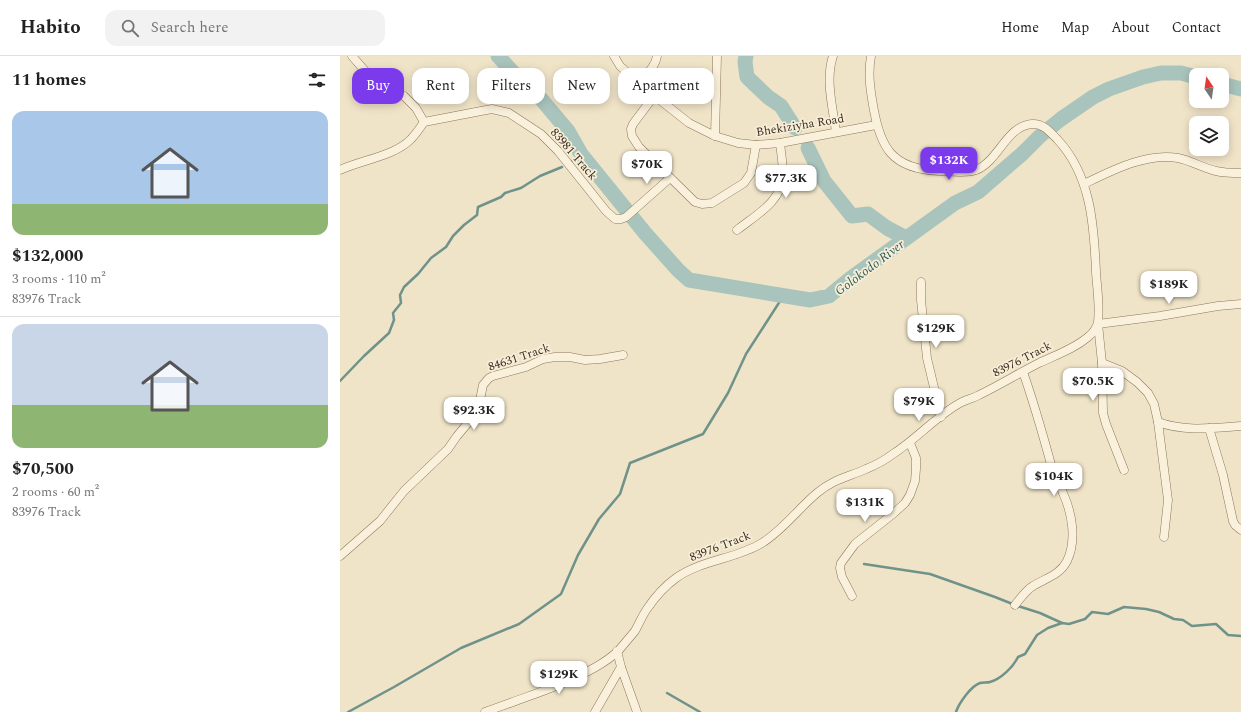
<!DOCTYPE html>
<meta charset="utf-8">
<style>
:root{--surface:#fff;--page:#f2f2f2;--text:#222;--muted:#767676;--line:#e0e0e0;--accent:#7c3aed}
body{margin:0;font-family:Spectral,serif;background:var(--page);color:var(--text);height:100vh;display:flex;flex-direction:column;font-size:15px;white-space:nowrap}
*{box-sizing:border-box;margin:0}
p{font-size:13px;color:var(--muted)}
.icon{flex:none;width:22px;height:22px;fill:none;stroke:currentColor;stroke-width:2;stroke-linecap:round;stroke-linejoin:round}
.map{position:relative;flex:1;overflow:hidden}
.side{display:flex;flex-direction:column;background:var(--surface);width:340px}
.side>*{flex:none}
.hud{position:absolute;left:12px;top:12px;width:380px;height:36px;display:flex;gap:8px}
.needle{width:26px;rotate:347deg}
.controls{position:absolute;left:849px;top:12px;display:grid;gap:8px}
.controls a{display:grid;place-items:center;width:40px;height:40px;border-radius:8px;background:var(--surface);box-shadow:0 2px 10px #0003;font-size:20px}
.price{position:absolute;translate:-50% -34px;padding:0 9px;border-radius:8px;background:#fff;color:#222;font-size:13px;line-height:26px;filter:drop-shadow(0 1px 2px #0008)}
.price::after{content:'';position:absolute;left:50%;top:24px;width:12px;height:9px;margin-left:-6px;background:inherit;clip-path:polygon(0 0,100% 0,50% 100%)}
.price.on{background:var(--accent);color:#fff}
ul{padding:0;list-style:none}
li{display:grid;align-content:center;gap:8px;height:212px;padding:0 12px}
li+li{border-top:1px solid var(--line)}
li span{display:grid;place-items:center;height:124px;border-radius:12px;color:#555}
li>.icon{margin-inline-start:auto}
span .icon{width:72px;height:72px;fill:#fffc;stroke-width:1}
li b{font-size:17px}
h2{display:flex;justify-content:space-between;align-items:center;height:48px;padding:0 12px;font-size:17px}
.pill{padding:0 14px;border-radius:12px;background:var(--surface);box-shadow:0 2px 10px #0003;font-size:14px;line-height:36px}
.pill.on{background:var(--accent);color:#fff}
header{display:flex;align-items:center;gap:24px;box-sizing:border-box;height:56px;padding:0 20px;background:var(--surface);border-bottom:1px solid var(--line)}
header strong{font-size:19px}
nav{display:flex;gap:22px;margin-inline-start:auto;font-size:14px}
.search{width:280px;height:36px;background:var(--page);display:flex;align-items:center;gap:10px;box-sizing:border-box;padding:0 14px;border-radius:12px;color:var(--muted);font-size:15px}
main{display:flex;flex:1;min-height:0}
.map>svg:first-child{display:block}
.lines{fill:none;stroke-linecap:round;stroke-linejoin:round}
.stream{stroke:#6f938a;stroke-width:2.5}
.river{stroke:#a9c4bc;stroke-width:15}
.minor-casing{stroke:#8d765c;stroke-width:9}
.minor{stroke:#faf1dc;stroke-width:8}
.labels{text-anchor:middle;stroke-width:3.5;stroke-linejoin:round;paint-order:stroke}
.street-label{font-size:12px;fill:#3d2e20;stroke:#f7eed8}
.water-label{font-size:13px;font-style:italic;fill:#2f5d5a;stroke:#f7eed8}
</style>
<header>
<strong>Habito</strong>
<div class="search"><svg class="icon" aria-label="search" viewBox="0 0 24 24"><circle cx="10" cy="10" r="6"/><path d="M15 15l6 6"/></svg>Search here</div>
<nav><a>Home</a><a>Map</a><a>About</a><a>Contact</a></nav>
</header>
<main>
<section class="side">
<h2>11 homes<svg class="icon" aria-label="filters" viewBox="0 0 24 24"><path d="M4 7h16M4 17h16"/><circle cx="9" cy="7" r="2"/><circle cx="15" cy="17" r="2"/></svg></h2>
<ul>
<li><span style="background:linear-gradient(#a9c7e8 75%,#8fb573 0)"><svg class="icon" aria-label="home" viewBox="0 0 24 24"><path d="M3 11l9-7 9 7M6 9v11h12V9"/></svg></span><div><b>$132,000</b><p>3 rooms · 110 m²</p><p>83976 Track</p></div></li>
<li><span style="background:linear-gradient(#c9d6e8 65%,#8fb573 0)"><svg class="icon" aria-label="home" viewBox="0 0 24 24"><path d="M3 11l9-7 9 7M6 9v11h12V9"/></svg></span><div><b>$70,500</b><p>2 rooms · 60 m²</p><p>83976 Track</p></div></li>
</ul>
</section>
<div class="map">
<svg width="901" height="656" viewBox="0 0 901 656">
<rect width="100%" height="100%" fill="#f0e4c8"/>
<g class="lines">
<g class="stream">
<polyline points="232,105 241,98"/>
<polyline points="0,325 24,300 49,277 54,264 53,257 61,247 60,239 64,231 78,218 91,202 106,191 113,180 124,169 137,159 138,151 161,141 165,137 181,132 200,120 222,111"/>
<polyline points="524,508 590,518 655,541 675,549 700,557 722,567"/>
<polyline points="327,637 360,656"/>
<polyline points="8,656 54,631 121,592 179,568 221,538 238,499 259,463 280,438 290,407 363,378 388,337 406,298 444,239"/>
<path d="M616 656C619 647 631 630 640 627 643 626 647 627 650 626 661 623 673 611 678 601L685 598 697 579 708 572 722 567 729 568 745 563 752 556 768 558 784 551 806 553 819 556 834 563 843 564 852 570 876 568 888 579 901 580"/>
</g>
<g class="river">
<polyline points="158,0 180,24 202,44 228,75 241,98 305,177 338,214 349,224 470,244 489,240 511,222 615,147 638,136 683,97 700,80 721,63 753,41 769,33 803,21 821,17 841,17 856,21"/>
<polyline points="406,0 405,6 407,21 428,41 441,50 455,72"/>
<polyline points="882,28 901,33"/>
<polyline points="468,92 484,125 512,160 528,158 547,172 566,182"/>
</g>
<defs>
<g id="minor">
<polyline points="12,0 26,16 64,40 76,52 84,66"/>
<polyline points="274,0 280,10 301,29 349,67 375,80 398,87 416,89 440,87 536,69"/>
<path d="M493 0C485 24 493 52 496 76"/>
<path d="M298 26C306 18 315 12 317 0"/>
<polyline points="314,40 293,68 291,73 292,80 299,91 355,146 362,148 372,147 404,127 411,117 416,89"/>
<polyline points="375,80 377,0"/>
<path d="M0 114C21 104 55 100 71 83 76 78 80 72 84 66L141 55 152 53 169 57 201 78 218 95 266 155 275 163H281L286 161 330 122"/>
<path d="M744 128C771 115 807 96 838 102 852 105 863 112 876 115 884 117 893 117 901 117"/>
<path d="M397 174C416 159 443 145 443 118 443 108 441 97 440 87"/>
<polyline points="581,226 581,244 587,302 601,361"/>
<polyline points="762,307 782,315 797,326 808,337 814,348 818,366 828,444 824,481"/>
<path d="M818 366C844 376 874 372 901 370"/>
<polyline points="869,372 883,419 893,465 895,469 901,474"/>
<polyline points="784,414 766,368 763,357 762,307 758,268 820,260 878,250 901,248"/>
<polyline points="0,500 40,465 64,435 108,393 117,380 133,361 140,344 143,329 149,322 153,320 186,311 203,303 215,301 230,301 245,304 260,303 283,299"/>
<polyline points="512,540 502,521 500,512 501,507 515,488 554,457 565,447 570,439 575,425 576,413 576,402 570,387"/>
<path d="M675 549C680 543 686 534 693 530 706 522 720 519 727 505 737 484 732 457 723 437 720 428 715 420 712 412 703 379 694 347 683 316"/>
<polyline points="281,611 297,656"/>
<path d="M145 656C182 642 220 631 254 612 263 607 272 601 279 594 284 588 290 581 295 575 299 568 302 560 307 553 315 541 325 530 336 522 361 504 396 503 422 487 443 474 458 453 477 437 492 424 508 421 526 413 536 409 545 404 553 398 577 383 598 358 622 346 628 343 634 342 639 339 660 329 679 317 699 307 716 299 734 293 748 281 753 277 757 272 758 266 760 250 757 232 756 216 754 169 751 119 717 83 710 76 703 67 692 68 666 70 659 105 636 114 625 118 611 115 599 115 552 113 540 92 533 49 530 32 528 17 531 0"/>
<polyline points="255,656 281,611 277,595"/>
</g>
</defs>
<use href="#minor" class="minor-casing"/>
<use href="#minor" class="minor"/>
</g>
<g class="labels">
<g class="street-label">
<text transform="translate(460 69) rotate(-9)" y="4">Bhekiziyha Road</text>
<text transform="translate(234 98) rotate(49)" y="4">83981 Track</text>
<text transform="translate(179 301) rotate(-18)" y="4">84631 Track</text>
<text transform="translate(682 303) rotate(-27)" y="4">83976 Track</text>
<text transform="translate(380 490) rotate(-21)" y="4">83976 Track</text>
</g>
<g class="water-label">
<text transform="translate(529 211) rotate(-37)" y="5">Golokodo River</text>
</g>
</g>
</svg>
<div class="controls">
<a><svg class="needle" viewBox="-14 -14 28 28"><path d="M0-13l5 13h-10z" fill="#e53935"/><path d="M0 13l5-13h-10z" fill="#767676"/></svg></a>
<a><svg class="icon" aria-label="layers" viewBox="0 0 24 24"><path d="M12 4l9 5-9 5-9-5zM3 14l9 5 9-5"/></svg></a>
</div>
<b class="price on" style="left:609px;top:125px">$132K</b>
<b class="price" style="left:307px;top:129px">$70K</b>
<b class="price" style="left:446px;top:143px">$77.3K</b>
<b class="price" style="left:829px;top:249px">$189K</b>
<b class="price" style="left:596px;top:293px">$129K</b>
<b class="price" style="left:753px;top:346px">$70.5K</b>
<b class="price" style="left:579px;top:366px">$79K</b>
<b class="price" style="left:134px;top:375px">$92.3K</b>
<b class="price" style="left:714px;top:441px">$104K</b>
<b class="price" style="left:525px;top:467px">$131K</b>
<b class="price" style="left:219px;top:639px">$129K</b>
<div class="hud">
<a class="pill on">Buy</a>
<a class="pill">Rent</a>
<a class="pill">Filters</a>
<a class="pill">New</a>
<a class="pill">Apartment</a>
</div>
</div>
</main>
